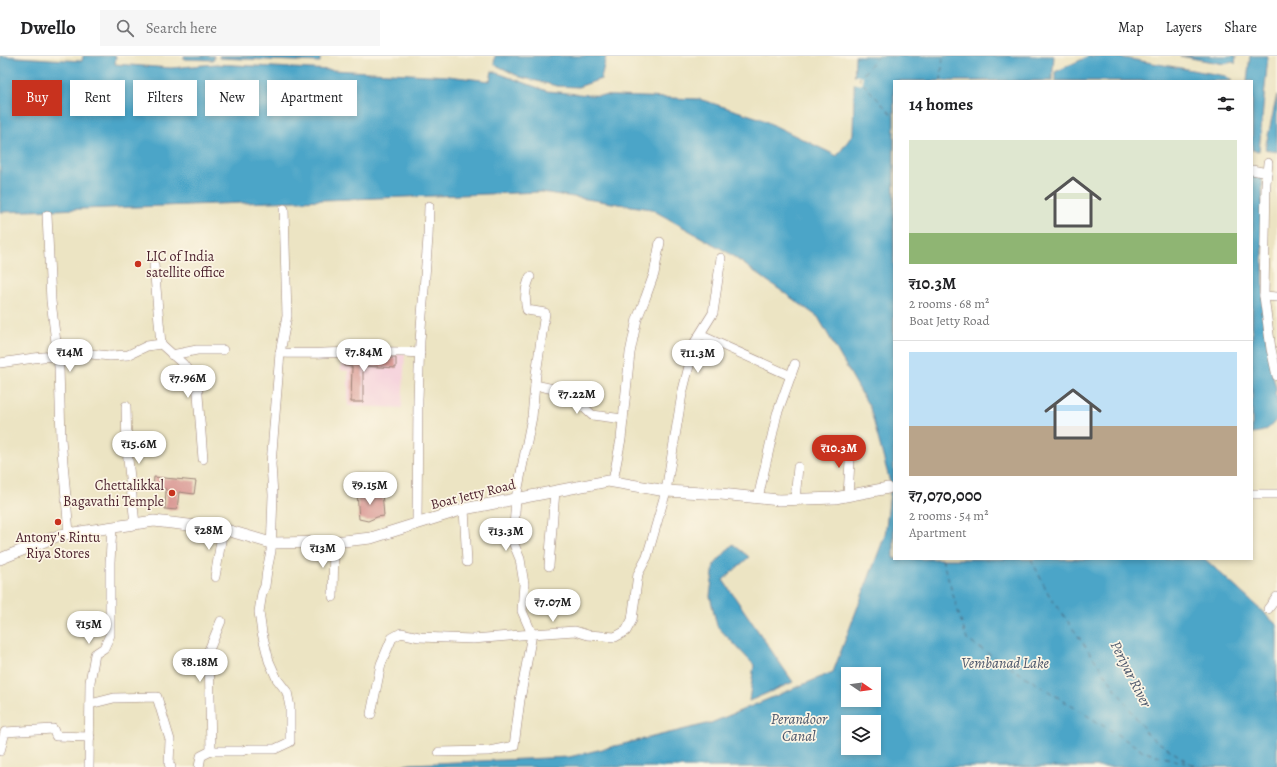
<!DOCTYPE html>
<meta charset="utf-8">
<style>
:root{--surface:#fff;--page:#f6f6f6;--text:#202124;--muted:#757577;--line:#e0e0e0;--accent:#c8321e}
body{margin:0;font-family:Alegreya,serif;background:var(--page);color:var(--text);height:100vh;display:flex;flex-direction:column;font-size:15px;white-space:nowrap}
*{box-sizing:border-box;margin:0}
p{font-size:13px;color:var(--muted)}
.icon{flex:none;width:22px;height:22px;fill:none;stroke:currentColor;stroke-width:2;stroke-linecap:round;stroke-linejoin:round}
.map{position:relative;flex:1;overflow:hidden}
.side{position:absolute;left:893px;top:24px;width:360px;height:480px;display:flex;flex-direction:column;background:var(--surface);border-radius:0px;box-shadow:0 2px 6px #0003}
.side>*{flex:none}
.hud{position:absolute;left:12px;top:24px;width:380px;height:36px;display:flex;gap:8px}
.needle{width:26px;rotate:103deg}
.fabs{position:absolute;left:841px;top:611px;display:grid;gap:8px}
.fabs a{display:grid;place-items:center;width:40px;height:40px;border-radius:0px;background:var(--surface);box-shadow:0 2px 6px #0003;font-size:20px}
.price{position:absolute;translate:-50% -34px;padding:0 9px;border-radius:14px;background:#fff;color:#222;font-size:13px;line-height:26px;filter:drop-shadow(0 1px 2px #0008)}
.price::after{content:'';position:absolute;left:50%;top:24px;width:12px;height:9px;margin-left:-6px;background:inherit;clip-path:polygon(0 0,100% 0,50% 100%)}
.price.active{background:var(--accent);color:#fff}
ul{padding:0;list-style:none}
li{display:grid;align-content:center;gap:8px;height:212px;padding:0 16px}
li+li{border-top:1px solid var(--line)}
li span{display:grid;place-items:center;height:124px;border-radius:0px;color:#555}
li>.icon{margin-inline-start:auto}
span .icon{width:72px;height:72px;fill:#fffc;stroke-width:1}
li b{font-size:17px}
h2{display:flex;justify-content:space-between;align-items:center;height:48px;padding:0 16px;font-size:17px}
.pill{padding:0 14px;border-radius:0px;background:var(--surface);box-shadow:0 2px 6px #0003;font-size:14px;line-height:36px}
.pill.active{background:var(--accent);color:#fff}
header{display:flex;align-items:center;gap:24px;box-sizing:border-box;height:56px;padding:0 20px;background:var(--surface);border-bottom:1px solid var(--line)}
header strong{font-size:19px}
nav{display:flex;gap:22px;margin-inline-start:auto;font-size:14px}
.search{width:280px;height:36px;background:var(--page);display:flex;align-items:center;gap:10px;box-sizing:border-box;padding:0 14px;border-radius:0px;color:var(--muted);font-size:15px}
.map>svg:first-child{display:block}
.built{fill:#f5cfdb}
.water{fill:#4ba5c8;stroke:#4a627a;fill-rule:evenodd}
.pier{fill:#ece4c3}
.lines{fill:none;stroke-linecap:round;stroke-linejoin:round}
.ferry{stroke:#4a556a;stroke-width:1;stroke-dasharray:5 4;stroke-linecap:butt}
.building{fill:#d7928e}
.minor-casing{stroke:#9b8277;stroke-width:10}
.tertiary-casing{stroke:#9b8277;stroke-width:12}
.minor{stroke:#fff;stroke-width:9}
.tertiary{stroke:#fff;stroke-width:11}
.poi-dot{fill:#c8321e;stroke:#fcf5e5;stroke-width:1.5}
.labels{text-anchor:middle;stroke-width:3.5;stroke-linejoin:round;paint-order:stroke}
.poi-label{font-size:14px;fill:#4a1f2b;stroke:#fcf5e5;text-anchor:start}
.street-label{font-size:14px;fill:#4a1f2b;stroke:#fcf5e5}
.water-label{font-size:15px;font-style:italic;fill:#4a556a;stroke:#fcf5e5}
</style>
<header>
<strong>Dwello</strong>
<div class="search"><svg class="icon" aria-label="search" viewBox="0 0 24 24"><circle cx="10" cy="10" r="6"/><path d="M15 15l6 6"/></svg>Search here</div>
<nav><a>Map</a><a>Layers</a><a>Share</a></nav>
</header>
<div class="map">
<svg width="1277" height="711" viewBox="0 0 1277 711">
<rect width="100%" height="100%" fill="#fcf5e5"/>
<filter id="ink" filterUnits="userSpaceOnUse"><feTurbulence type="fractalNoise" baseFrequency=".025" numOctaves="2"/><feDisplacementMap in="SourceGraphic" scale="8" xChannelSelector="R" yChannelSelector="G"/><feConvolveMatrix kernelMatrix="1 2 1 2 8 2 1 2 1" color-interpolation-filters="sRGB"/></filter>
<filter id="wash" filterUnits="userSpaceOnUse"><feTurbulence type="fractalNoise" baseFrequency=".012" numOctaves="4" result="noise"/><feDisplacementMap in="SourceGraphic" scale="16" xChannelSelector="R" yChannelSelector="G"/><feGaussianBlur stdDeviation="0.9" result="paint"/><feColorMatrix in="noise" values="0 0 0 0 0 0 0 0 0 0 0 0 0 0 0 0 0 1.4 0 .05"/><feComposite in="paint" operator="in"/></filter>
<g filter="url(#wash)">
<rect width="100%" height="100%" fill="#ece4c3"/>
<polygon class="built" points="405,297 402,352 348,350 348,315 341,314 342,298"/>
<g class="water">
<path d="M0 0 82 5 83 0H116L115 8 171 12 215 8 448 20 490 25 492 15 547 35 589 39 699 43 759 62 837 100 853 78 855 0H1054L1052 25H894V503H1205L1277 569V711H388L411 708 569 701 711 667 833 616 885 479 891 430 870 352 818 261 727 196 651 153 541 136 0 156ZM848 618H874V644H848ZM848 666H874V692H848Z"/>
<polygon points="184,0 214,0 214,4 184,3"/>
<polygon points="219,0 320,0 320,6 219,2"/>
<polygon points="495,0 606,0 601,23 578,31 557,30 520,21 494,8"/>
<polygon points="1089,0 1113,0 1226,20 1232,25 1055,25 1055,16"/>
<polygon points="1180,0 1236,0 1235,8 1233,6 1224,8"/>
<polygon points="1250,0 1268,0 1259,95 1252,94 1252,25 1247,25"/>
<polygon points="1277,39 1277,96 1265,93"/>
<path d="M1252 119 1262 121 1264 269 1274 324C1276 330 1277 333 1275 338L1277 341V363C1268 374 1265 376 1252 377Z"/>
<polygon points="733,488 749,501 723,524 793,626 749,645 754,609 717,570 710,540 714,509"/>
</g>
<polygon class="pier" points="853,19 863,21 861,29 852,27"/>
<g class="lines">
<g class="ferry">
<polyline points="878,0 859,23 894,61"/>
<polyline points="941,25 943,0"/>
<polyline points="942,503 967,584 1145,696 1200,711"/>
<polyline points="1031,503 1049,539 1149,680 1191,708"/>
</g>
</g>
<g id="blocks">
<g class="building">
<polygon points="344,302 396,302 396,312 363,310 363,346 351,346 352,311 344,310"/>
<polygon points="154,421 196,425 194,438 179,436 177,454 165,453 166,433 153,432"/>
<polygon points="382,436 384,460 377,461 368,465 359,463 357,437"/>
</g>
</g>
</g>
<g filter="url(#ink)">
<use href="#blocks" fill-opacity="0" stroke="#9b8277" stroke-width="1"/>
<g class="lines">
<defs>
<g id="minor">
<polyline points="1268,107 1266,127 1264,240 1271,293 1277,320"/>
<polyline points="1252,114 1267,117"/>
<polyline points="47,159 51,245 59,311 61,383 69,477"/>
<polyline points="1264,240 1277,241"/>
<polyline points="700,279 791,320"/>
<polyline points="161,288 183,308 197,326 203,403"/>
<path d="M280 297C326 299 373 293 420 297"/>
<polyline points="172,299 197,294 223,294"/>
<polyline points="0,307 34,302 81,297 110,300 128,299 147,290 161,288 154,209"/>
<polyline points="535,329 558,334 575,343 592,359 623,363"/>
<polyline points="126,350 127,394 135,468"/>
<polyline points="613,425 621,383 630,297 637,263 645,243 654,218 660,186"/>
<polyline points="1252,438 1277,438"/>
<polyline points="848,440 851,387"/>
<polyline points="758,442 777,358 795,308"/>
<polyline points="795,444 798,411"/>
<polyline points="464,453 467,506"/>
<polyline points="417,467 418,343 420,285 428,182 429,150"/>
<polyline points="549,510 555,435"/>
<polyline points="215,521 223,473"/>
<polyline points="333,541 334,486"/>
<polyline points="1268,553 1277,541"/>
<polyline points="90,648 114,642 157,641 170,684 169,708 171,711"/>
<path d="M371 658 381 608 392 582 401 577 419 581 473 583 532 578 522 555 524 528 520 503 513 486 516 442 532 361 536 318 545 257 527 254C524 242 525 233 530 221"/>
<polyline points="0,695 5,676 53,673 56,680 90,681"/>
<polyline points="211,695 209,594 221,565"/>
<polyline points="439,696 489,695 514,690 520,644 532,578 575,575 588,579 615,581 626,575 632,564 638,518 647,501 666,435 682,338 695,286 713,257 721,202"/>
<polyline points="89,711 90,626 95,598 104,592 110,579 110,506 112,471"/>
<polyline points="199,711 201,700 211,695 242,695 249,693 275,693 290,686 290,651 287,636 277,623 269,605 262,577 259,556 262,537 265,530 267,514 271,495 273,439 271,408 280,297 287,260 284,153"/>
</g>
<polyline id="tertiary" points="0,503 60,479 154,465 223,473 271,487 334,486 371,482 464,453 608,425 666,435 721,438 779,444 835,442 888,432"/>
</defs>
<use href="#minor" class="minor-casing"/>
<use href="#tertiary" class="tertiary-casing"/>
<use href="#minor" class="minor"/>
<use href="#tertiary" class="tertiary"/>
</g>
</g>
<g class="poi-dot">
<circle cx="138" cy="208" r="4"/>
<circle cx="172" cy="437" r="4"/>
<circle cx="58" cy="466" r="4"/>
</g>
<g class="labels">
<g class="poi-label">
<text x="146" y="205">LIC of India<tspan x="146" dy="16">satellite office</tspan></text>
<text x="164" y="434" text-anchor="end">Chettalikkal<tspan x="164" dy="16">Bagavathi Temple</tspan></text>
<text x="58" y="486" text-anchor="middle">Antony's Rintu<tspan x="58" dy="16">Riya Stores</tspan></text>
</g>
<g class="street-label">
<text transform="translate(473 438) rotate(-14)" y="5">Boat Jetty Road</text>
</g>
<g class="water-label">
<text x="1005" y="612">Vembanad Lake</text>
<text transform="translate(1131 618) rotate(63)" y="5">Periyar River</text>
<text x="799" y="668">Perandoor<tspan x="799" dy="17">Canal</tspan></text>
</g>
</g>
</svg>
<div class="fabs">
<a><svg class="needle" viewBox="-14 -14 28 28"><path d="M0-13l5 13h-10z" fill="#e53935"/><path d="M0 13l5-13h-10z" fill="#757577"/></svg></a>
<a><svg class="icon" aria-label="layers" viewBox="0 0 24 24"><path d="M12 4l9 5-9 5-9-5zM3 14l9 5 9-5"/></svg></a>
</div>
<b class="price" style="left:70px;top:317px">₹14M</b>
<b class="price" style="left:364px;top:317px">₹7.84M</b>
<b class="price" style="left:698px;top:318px">₹11.3M</b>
<b class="price" style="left:188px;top:343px">₹7.96M</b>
<b class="price" style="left:577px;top:359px">₹7.22M</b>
<b class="price" style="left:139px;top:409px">₹15.6M</b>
<b class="price active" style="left:839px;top:413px">₹10.3M</b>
<b class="price" style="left:370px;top:450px">₹9.15M</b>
<b class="price" style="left:209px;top:495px">₹28M</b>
<b class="price" style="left:506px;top:496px">₹13.3M</b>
<b class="price" style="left:323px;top:513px">₹13M</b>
<b class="price" style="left:553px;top:567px">₹7.07M</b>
<b class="price" style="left:89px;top:589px">₹15M</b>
<b class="price" style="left:200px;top:627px">₹8.18M</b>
<div class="hud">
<a class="pill active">Buy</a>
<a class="pill">Rent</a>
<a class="pill">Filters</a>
<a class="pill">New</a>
<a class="pill">Apartment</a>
</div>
<section class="side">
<h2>14 homes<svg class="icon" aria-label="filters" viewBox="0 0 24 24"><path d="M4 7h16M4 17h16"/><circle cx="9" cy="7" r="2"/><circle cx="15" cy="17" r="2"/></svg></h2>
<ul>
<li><span style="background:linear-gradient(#dfe7d0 75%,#8fb573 0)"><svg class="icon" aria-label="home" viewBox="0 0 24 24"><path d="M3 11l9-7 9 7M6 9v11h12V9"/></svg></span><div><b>₹10.3M</b><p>2 rooms · 68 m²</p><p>Boat Jetty Road</p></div></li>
<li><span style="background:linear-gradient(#bfe0f5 60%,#b9a48a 0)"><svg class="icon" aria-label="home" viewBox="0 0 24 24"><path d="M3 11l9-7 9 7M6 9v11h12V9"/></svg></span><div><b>₹7,070,000</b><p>2 rooms · 54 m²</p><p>Apartment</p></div></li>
</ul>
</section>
</div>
